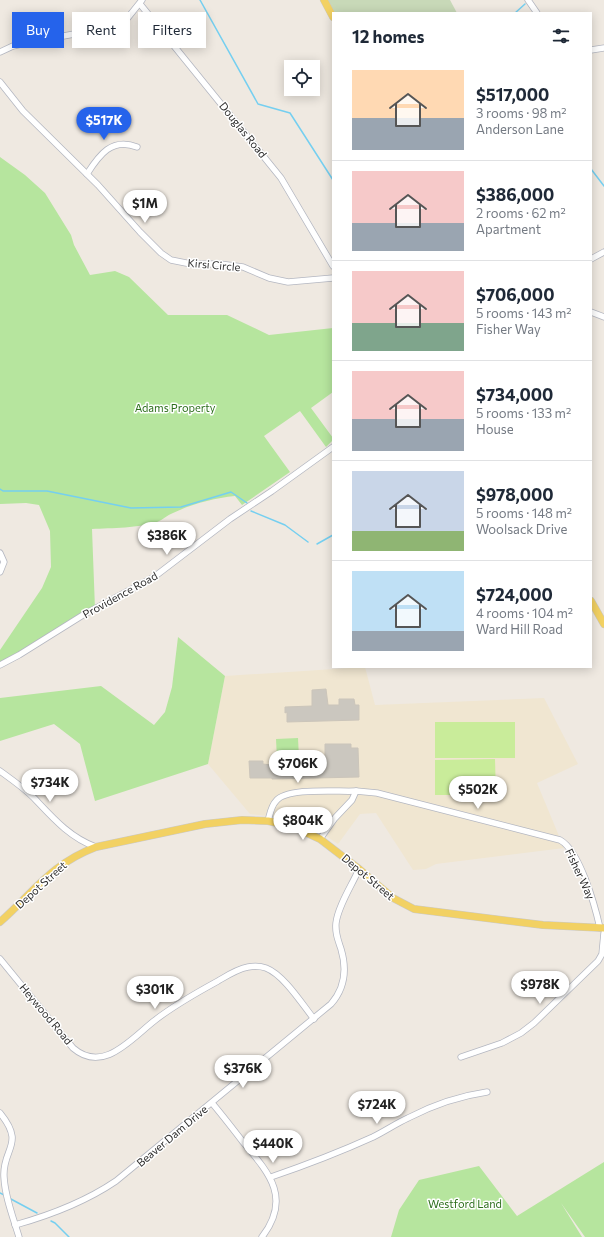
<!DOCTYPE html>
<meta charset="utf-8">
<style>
:root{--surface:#fff;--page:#f2f2f3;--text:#1f2937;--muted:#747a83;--line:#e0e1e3;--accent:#2563eb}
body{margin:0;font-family:Commissioner,sans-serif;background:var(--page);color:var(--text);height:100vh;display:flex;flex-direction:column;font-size:15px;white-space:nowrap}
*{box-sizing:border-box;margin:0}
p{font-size:13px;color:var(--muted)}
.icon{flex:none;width:22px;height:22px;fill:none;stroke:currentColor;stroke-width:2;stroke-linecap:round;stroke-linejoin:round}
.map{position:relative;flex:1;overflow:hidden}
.drawer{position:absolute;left:332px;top:12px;width:260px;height:656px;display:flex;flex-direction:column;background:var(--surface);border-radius:0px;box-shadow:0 2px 10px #0003}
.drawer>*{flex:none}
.banner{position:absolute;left:12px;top:12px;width:260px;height:36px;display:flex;gap:8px}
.buttons{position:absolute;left:284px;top:60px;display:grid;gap:8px}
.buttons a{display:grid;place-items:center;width:36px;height:36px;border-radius:0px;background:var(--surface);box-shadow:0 2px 10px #0003;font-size:20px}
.price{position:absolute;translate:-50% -34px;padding:0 9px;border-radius:14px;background:#fff;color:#222;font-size:13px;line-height:26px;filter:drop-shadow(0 1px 2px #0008)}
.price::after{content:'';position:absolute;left:50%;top:24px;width:12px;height:9px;margin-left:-6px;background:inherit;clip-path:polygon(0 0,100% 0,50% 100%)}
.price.on{background:var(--accent);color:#fff}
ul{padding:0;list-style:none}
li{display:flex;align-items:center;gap:12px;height:100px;padding:0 20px}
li+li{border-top:1px solid var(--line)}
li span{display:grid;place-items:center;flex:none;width:112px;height:80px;border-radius:0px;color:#555}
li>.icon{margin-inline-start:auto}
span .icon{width:48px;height:48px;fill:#fffc;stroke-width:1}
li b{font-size:17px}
h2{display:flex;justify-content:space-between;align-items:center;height:48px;padding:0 20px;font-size:17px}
.chip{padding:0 14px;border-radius:0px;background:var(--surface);box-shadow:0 2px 10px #0003;font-size:14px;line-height:36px}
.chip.on{background:var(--accent);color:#fff}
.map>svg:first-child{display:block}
.education{fill:#f0e6d1}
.green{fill:#b6e59e}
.cemetery{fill:#c8d9b8}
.pitch{fill:#c9ec9a}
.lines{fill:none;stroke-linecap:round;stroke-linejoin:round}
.stream{stroke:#75cff0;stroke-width:1.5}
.building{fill:#cbc7bf;stroke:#cbc5ba}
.minor-casing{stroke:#b4b7c1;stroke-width:7}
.major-casing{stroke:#c9c9c9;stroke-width:8}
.minor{stroke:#fff;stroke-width:5.5}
.major{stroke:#f2d163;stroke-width:7}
.labels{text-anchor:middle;stroke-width:3;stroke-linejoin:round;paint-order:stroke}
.street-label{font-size:11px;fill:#2e2e2e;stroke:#fff}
.park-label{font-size:11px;fill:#2c6e1b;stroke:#fff}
</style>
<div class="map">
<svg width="604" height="1237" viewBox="0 0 604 1237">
<rect width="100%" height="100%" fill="#efe9e1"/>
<polygon class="education" points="365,667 375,705 544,698 578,764 537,783 564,848 436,864 426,869 413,870 376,813 360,814 338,844 314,828 299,822 278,817 250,814 208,764 225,676"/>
<g class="green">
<path d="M0 157 25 175 45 193 71 235 74 245 90 275 115 271 129 277 168 315H227L269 335 333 328V392L311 408 333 438V440L326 447 300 411 264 436 290 472 242 505 235 496C214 498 192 504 173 513 167 515 163 520 157 522 140 528 111 528 92 529L95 609 0 664V650L42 588 51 567 50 531 39 505 26 503 0 504Z"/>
<polygon points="178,637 225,676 208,764 95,801 80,744 54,724 0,741 0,698 101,686 154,725 165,712 172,687"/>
<polygon points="298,738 299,758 277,759 276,739"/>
<polygon points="604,1162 604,1237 585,1237 561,1203 582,1237 391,1237 399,1210 419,1180 479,1166 517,1216"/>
</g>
<polygon class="cemetery" points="327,0 450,0 457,13 334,13"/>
<g class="pitch">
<rect x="435" y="722" width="80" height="36"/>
<polygon points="495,759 496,795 435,795 435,760"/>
</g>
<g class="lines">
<g class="stream">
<polyline points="200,0 258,104 290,113 333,180"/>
<polyline points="515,13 525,4"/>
<polyline points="591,169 604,186"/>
<polyline points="0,489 3,491 47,491 131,508 181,507 231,492 247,503"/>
<polyline points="251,511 285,525 308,542"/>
<polyline points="317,544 333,535"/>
<polyline points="0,1193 6,1196"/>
<polyline points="9,1198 37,1213"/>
<polyline points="51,1221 55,1223 69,1237"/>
</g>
</g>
<g class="building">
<polygon points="326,689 328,705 339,705 339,699 354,699 355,705 359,705 359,720 287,722 287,712 285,713 285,707 312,706 312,690"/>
<polygon points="325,744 351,744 351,748 358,748 359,777 272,779 272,778 250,778 249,761 263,761 263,764 271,765 325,763"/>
</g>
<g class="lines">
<defs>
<g id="minor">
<polyline points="528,0 537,13"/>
<polyline points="140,4 281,178 333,266"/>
<polyline points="591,50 604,48"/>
<polyline points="0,52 13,46 26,43 117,26 126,20 142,0"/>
<polyline points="0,82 23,111 98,185 140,232 161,253 171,260 191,264 220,264 243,267 269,278 288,282 333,278"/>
<path d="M87 174C99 155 112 137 137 147"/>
<polyline points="591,259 604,252"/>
<polyline points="591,312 604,317"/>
<polyline points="0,553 4,562 0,572"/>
<polyline points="0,665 19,655 83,615 154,577 230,519 272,491 333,447"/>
<path d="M0 771C11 779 24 788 34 798 52 817 70 838 96 847"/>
<path d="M268 821C270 814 271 806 276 801 287 787 338 792 356 791"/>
<path d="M320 839 335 818 352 800 356 791 377 793 560 840C580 851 595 906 600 928"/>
<path d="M0 959 73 1048C103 1074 131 1039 154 1021 173 1006 196 993 218 981 228 975 237 969 248 967 254 966 260 966 266 968 284 975 302 1004 314 1019"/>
<polyline points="461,1057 502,1043 521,1033 534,1023 598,961 602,954 604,933"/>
<path d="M212 1103C223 1116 233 1129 243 1142 269 1173 292 1198 262 1237"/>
<path d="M0 1113C26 1145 2 1148 4 1177 5 1197 13 1217 19 1237"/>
<path d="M271 1177C306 1165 340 1152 373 1137 385 1131 397 1123 408 1118 433 1105 459 1096 487 1092"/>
<path d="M15 1225C51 1215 85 1202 116 1181L331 1004C345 988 347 969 341 949 338 940 335 933 336 923 338 906 352 885 359 869"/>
</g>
<g id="major">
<polyline points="324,0 333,17"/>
<polyline points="591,601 604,624"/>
<path d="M0 922C34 892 51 864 96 847L205 824 242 820 268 821 292 826 320 839 359 869 393 898 414 909 543 925 604 928"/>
</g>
</defs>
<use href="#minor" class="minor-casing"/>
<use href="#major" class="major-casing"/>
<use href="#minor" class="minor"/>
<use href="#major" class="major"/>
</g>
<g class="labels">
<g class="street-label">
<text transform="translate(243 130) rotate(51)" y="4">Douglas Road</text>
<text transform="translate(214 265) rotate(5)" y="4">Kirsi Circle</text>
<text transform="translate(120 595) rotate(-29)" y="4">Providence Road</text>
<text transform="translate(580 874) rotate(65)" y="4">Fisher Way</text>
<text transform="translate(368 877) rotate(40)" y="4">Depot Street</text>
<text transform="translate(41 885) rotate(-42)" y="4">Depot Street</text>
<text transform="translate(46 1014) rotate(50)" y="4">Heywood Road</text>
<text transform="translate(172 1136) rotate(-40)" y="4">Beaver Dam Drive</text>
</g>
<g class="park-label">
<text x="175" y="412">Adams Property</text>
<text x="465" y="1208">Westford Land</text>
</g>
</g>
</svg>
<div class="buttons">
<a><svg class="icon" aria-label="locate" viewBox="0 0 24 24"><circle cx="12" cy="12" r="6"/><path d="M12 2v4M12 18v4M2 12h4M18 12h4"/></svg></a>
</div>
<b class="price on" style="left:104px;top:141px">$517K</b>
<b class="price" style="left:145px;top:224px">$1M</b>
<b class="price" style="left:167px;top:556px">$386K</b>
<b class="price" style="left:298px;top:784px">$706K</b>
<b class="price" style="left:50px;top:803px">$734K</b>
<b class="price" style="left:478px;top:810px">$502K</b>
<b class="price" style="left:303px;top:841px">$804K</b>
<b class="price" style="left:540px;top:1005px">$978K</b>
<b class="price" style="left:155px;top:1010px">$301K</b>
<b class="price" style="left:243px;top:1089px">$376K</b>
<b class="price" style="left:377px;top:1125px">$724K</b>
<b class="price" style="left:273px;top:1164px">$440K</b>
<div class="banner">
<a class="chip on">Buy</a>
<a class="chip">Rent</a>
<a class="chip">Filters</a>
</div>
<section class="drawer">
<h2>12 homes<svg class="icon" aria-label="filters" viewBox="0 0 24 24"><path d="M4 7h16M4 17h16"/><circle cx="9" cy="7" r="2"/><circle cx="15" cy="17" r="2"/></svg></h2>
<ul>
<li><span style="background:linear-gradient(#ffd9b3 60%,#9aa5b1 0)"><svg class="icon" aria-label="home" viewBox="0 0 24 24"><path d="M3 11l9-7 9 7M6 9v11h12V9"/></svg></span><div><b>$517,000</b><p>3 rooms · 98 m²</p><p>Anderson Lane</p></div></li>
<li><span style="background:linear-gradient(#f6c9c9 65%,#9aa5b1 0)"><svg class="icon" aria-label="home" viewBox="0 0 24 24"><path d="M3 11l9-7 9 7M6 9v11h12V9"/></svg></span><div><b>$386,000</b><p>2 rooms · 62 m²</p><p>Apartment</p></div></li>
<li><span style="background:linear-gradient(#f6c9c9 65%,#7fa58c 0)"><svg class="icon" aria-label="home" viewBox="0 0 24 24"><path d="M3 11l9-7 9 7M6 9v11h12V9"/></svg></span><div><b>$706,000</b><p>5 rooms · 143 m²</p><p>Fisher Way</p></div></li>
<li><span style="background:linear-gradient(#f6c9c9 60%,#9aa5b1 0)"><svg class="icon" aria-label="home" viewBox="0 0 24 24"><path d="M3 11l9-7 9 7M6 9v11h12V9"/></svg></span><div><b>$734,000</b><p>5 rooms · 133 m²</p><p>House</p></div></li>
<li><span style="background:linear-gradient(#c9d6e8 75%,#8fb573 0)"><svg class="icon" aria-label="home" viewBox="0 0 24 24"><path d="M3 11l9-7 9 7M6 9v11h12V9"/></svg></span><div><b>$978,000</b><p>5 rooms · 148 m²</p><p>Woolsack Drive</p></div></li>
<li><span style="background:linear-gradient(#bfe0f5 75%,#9aa5b1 0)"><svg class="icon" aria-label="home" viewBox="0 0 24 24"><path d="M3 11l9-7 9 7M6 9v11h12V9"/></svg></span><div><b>$724,000</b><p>4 rooms · 104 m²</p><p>Ward Hill Road</p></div></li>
</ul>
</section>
</div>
